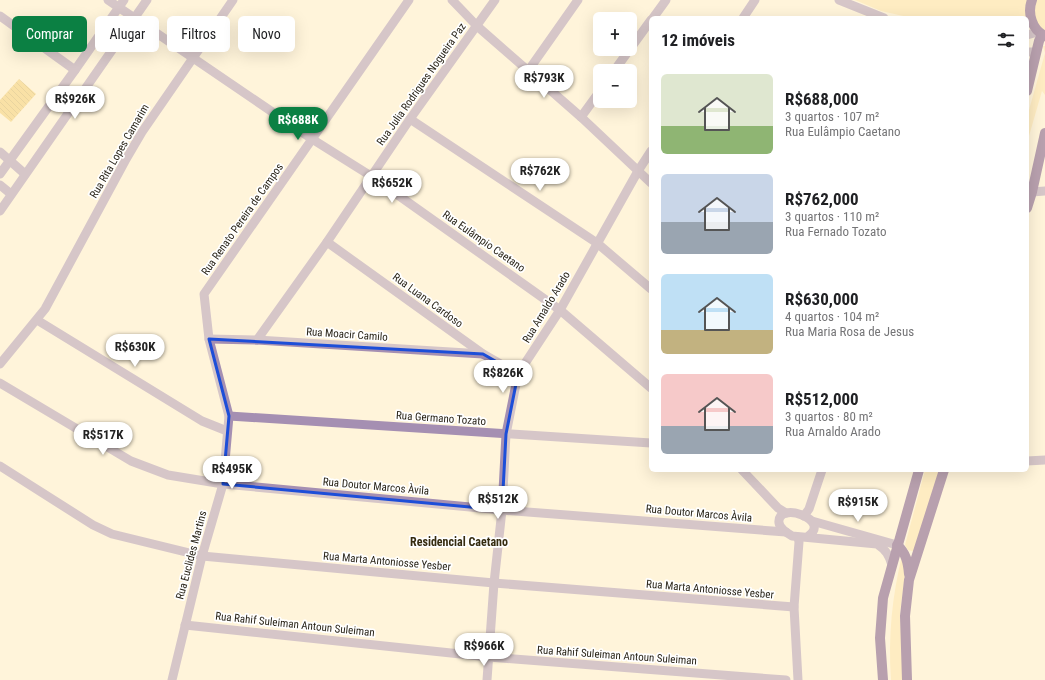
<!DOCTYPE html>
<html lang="pt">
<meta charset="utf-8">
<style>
:root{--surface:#fff;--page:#f2f2f2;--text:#202124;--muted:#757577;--accent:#0b8043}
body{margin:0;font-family:"Roboto Condensed",sans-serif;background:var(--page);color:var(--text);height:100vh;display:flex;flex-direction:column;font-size:15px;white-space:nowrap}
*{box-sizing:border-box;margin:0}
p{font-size:13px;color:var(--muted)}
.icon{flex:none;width:22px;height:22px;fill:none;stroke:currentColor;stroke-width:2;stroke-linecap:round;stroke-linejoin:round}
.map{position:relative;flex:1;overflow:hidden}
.details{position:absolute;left:649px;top:16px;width:380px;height:456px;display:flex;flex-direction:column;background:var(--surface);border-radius:6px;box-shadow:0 4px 16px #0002}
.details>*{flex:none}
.hud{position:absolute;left:12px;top:16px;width:380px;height:36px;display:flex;gap:8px}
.tools{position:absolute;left:593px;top:12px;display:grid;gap:8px}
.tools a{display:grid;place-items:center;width:44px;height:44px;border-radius:6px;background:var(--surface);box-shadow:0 4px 16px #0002;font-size:20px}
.price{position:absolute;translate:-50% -34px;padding:0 9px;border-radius:14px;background:#fff;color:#222;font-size:13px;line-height:26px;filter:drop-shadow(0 1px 2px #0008)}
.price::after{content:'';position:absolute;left:50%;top:24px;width:12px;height:9px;margin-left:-6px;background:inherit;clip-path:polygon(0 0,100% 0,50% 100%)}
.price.current{background:var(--accent);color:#fff}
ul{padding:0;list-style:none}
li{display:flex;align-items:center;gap:12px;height:100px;padding:0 12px}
li span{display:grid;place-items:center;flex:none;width:112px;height:80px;border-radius:6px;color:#555}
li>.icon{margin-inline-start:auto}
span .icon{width:48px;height:48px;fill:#fffc;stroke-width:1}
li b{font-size:17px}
h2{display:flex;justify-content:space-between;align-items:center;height:48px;padding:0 12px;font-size:17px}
.pill{padding:0 14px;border-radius:6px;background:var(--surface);box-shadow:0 4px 16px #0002;font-size:14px;line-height:36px}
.pill.current{background:var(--accent);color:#fff}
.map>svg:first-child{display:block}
.grass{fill:#fde3a5}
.building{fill:url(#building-back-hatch)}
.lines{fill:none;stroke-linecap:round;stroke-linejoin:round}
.minor{stroke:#a58fb2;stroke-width:9}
.major{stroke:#623a78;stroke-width:10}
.marked{fill:none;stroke:#1d4ed8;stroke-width:3;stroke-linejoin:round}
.labels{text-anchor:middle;stroke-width:3.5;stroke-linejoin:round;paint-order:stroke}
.street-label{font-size:11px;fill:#241f13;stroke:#fff}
.neighbourhood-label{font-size:12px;font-weight:bold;fill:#352b0f;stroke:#fff}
</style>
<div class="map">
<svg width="1045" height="680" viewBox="0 0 1045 680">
<defs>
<pattern id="building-back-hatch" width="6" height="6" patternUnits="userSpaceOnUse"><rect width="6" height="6" fill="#f2cb67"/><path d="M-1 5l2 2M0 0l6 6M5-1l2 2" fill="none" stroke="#cfae58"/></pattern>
</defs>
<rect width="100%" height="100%" fill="#fff4da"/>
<g class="grass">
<polygon points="855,0 1029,0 1025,18 912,18 881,11"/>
<path d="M1036 0H1045V32C1034 23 1033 13 1036 0Z"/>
<polygon points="1043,46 1045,46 1045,95 1042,91 1027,143 1027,117 1045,53"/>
<polygon points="925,470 940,470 916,552 908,550 905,545"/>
<path d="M902 555 906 568 900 612 903 680H891C888 635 892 598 902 555Z"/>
</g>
<polygon class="building" points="19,79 36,94 11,122 0,113 0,100"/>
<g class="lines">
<g class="minor">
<polyline points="108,0 312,139 371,176 560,310 651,388"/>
<polyline points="452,0 477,26 581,117 651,183"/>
<polyline points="839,0 884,18"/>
<polyline points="0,16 75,70"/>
<polyline points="653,18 666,0"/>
<polyline points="743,18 755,0"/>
<polyline points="1027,35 1038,32"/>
<polyline points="1027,52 1036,52"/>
<polyline points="528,71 578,0"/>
<polyline points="614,71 651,20"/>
<polyline points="581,117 600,91"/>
<polyline points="410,119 597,243 651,289"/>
<polyline points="0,152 25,174"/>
<polyline points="0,174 75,70 124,0"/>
<polyline points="0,185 11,194"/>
<polyline points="1032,192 1045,191"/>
<polyline points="0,211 147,0"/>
<polyline points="327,242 483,354 518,374"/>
<polyline points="37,320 202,421 227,431"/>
<polyline points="209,339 257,340 483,354"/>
<polyline points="257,340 327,242 410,119 495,0"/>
<polyline points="0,364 45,309 125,161 142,132 233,0"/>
<polyline points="0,383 131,461 168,475 223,484 502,510 786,532"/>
<polyline points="229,416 651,443"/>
<polyline points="1027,461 1045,460"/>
<polyline points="0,466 93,525 112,534 202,556 494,583 794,607"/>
<polyline points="742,470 778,508 786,513"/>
<polyline points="804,516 809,509 822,470"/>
<polyline points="812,521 897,545"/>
<path d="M807 537C834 520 776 500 779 523 780 529 787 533 792 536L877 544C886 550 889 555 892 565"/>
<polyline points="185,625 489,657 786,680"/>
<polyline points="172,680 202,556 223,484 229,416 209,339 204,294 409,0"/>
<polyline points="487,680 494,583 502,510 506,434 518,374 560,310 638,171 651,151"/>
<polyline points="798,680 794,607 799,542 798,537"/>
</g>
<g class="major">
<path d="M1032 0C1027 13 1032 30 1045 36"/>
<polyline points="1027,91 1039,41 1042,35"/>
<polyline points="1027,208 1032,192 1045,133"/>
<path d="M897 545C906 553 908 562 909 574"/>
<polyline points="883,680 880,638 883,598 919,470"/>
<polyline points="907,680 905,616 909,580 944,470"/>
</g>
</g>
<path d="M0 0H1045V680H0ZM209 339 483 354 518 374 506 434 502 510 223 484 229 416Z" fill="#fff4da" fill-opacity=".55" fill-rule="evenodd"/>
<path class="marked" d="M209 339 483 354 518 374 506 434 502 510 223 484 229 416Z"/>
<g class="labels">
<g class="street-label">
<text transform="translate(421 84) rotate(-55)" y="4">Rua Julia Rodrigues Nogueira Paz</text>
<text transform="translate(119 151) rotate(-60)" y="4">Rua Rita Lopes Camarim</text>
<text transform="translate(242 219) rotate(-55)" y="4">Rua Renato Pereira de Campos</text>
<text transform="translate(484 241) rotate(35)" y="4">Rua Eulâmpio Caetano</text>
<text transform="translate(428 300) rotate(36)" y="4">Rua Luana Cardoso</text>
<text transform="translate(546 307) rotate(-59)" y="4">Rua Arnaldo Arado</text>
<text transform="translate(347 334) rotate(4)" y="4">Rua Moacir Camilo</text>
<text transform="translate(441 418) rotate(4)" y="4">Rua Germano Tozato</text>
<text transform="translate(376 486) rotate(5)" y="4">Rua Doutor Marcos Àvila</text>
<text transform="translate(699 513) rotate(5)" y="4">Rua Doutor Marcos Àvila</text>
<text transform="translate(191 555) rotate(-75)" y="4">Rua Euclides Martins</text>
<text transform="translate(387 561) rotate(5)" y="4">Rua Marta Antoniosse Yesber</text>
<text transform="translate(710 589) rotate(5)" y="4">Rua Marta Antoniosse Yesber</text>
<text transform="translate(295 624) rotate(6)" y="4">Rua Rahif Suleiman Antoun Suleiman</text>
<text transform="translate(617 655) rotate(4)" y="4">Rua Rahif Suleiman Antoun Suleiman</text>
</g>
<g class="neighbourhood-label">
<text x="459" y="546">Residencial Caetano</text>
</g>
</g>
</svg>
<div class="tools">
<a>+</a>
<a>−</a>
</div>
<b class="price" style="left:544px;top:99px">R$793K</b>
<b class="price" style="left:75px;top:120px">R$926K</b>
<b class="price current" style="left:298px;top:141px">R$688K</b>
<b class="price" style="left:540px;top:192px">R$762K</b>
<b class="price" style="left:392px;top:204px">R$652K</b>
<b class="price" style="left:135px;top:368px">R$630K</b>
<b class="price" style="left:503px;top:394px">R$826K</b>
<b class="price" style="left:103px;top:456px">R$517K</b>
<b class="price" style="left:232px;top:490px">R$495K</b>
<b class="price" style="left:498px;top:520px">R$512K</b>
<b class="price" style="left:858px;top:523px">R$915K</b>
<b class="price" style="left:484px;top:667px">R$966K</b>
<div class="hud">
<a class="pill current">Comprar</a>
<a class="pill">Alugar</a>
<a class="pill">Filtros</a>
<a class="pill">Novo</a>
</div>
<section class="details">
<h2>12 imóveis<svg class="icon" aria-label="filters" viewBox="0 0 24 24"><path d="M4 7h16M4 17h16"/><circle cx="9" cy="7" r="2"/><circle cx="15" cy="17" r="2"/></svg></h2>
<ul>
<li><span style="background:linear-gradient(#dfe7d0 65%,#8fb573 0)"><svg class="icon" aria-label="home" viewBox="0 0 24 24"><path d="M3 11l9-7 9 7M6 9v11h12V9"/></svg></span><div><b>R$688,000</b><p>3 quartos · 107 m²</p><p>Rua Eulâmpio Caetano</p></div></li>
<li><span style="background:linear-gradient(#c9d6e8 60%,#9aa5b1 0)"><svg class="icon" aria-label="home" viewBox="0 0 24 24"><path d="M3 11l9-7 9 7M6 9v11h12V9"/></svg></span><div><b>R$762,000</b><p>3 quartos · 110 m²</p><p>Rua Fernado Tozato</p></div></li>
<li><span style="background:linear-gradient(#bfe0f5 70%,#c2b280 0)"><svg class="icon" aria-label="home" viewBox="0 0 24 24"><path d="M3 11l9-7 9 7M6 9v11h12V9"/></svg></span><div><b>R$630,000</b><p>4 quartos · 104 m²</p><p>Rua Maria Rosa de Jesus</p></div></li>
<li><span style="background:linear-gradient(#f6c9c9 65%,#9aa5b1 0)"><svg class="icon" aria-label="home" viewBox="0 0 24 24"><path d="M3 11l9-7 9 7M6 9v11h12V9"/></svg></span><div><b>R$512,000</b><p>3 quartos · 80 m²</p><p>Rua Arnaldo Arado</p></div></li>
</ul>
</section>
</div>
